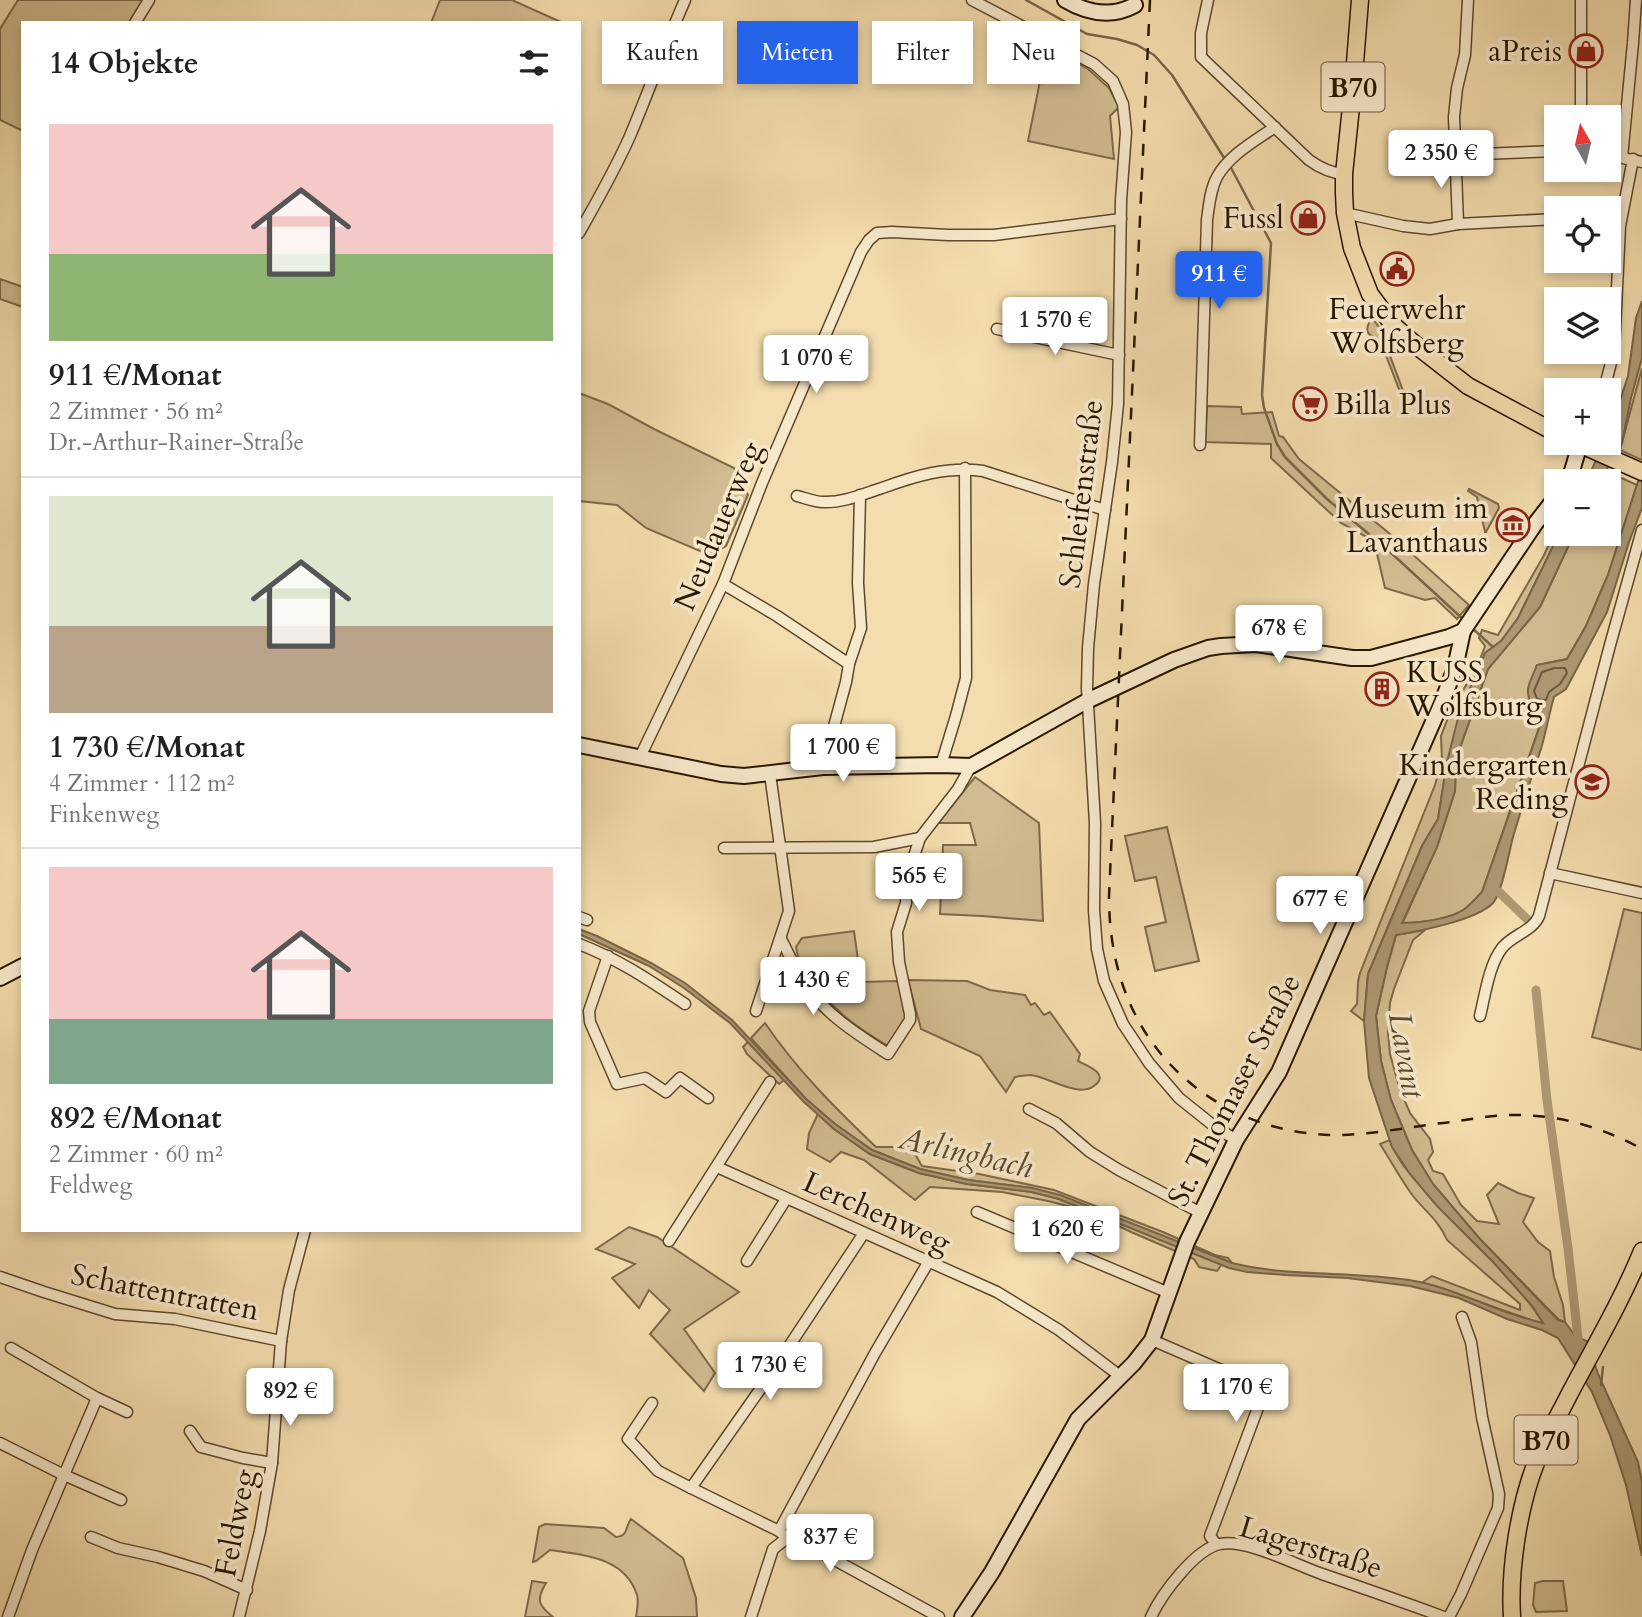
<!DOCTYPE html>
<html lang="de">
<meta charset="utf-8">
<style>
:root{--surface:#fff;--page:#f6f6f6;--text:#202124;--muted:#757577;--line:#e0e0e0;--accent:#2563eb}
body{margin:0;font-family:Cardo,serif;background:var(--page);color:var(--text);height:100vh;display:flex;flex-direction:column;font-size:26px;white-space:nowrap}
*{box-sizing:border-box;margin:0}
p{font-size:23px;color:var(--muted)}
.icon{flex:none;width:38px;height:38px;fill:none;stroke:currentColor;stroke-width:2;stroke-linecap:round;stroke-linejoin:round}
.map{position:relative;flex:1;overflow:hidden}
.drawer{position:absolute;left:21px;top:21px;width:560px;height:1211px;display:flex;flex-direction:column;background:var(--surface);border-radius:0px;box-shadow:0 4px 10px #0003}
.drawer>*{flex:none}
.guide{position:absolute;left:602px;top:21px;width:665px;height:63px;display:flex;gap:14px}
.needle{width:46px;rotate:352deg}
.controls{position:absolute;left:1544px;top:105px;display:grid;gap:14px}
.controls a{display:grid;place-items:center;width:77px;height:77px;border-radius:0px;background:var(--surface);box-shadow:0 4px 10px #0003;font-size:35px}
.price{position:absolute;translate:-50% -60px;padding:0 16px;border-radius:7px;background:#fff;color:#222;font-size:23px;line-height:46px;filter:drop-shadow(0 2px 4px #0008)}
.price::after{content:'';position:absolute;left:50%;top:42px;width:21px;height:16px;margin-left:-10px;background:inherit;clip-path:polygon(0 0,100% 0,50% 100%)}
.price.current{background:var(--accent);color:#fff}
ul{padding:0;list-style:none}
li{display:grid;align-content:center;gap:14px;height:371px;padding:0 28px}
li+li{border-top:2px solid var(--line)}
li span{display:grid;place-items:center;height:217px;border-radius:0px;color:#555}
li>.icon{margin-inline-start:auto}
span .icon{width:126px;height:126px;fill:#fffc;stroke-width:1}
li b{font-size:30px}
h2{display:flex;justify-content:space-between;align-items:center;height:84px;padding:0 28px;font-size:30px}
.tag{padding:0 24px;border-radius:0px;background:var(--surface);box-shadow:0 4px 10px #0003;font-size:24px;line-height:63px}
.tag.current{background:var(--accent);color:#fff}
.map>svg:first-child{display:block}
.green{fill:#d1bb90;stroke:#7d6948;stroke-width:2}
.water{fill:#ae9973;stroke:#796545;stroke-width:2}
.lines{fill:none;stroke-linecap:round;stroke-linejoin:round}
.shore{stroke:#6c583a;stroke-width:2}
.stream{stroke:#796545;stroke-width:2.5}
.canal{stroke:#ae9973;stroke-width:9}
.minor-casing{stroke:#5c482c;stroke-width:13}
.secondary-casing{stroke:#291701;stroke-width:18}
.primary-casing{stroke:#291701;stroke-width:19}
.minor{stroke:#f7e8ca;stroke-width:10}
.secondary{stroke:#f7e8ca;stroke-width:14}
.primary{stroke:#f3dcad;stroke-width:16}
.rail{stroke:#291701;stroke-width:2.5;stroke-dasharray:12 12;stroke-linecap:butt}
.labels{text-anchor:middle;stroke-width:7;stroke-linejoin:round;paint-order:stroke}
.shield{fill:#f7e8ca;stroke:#67563d;stroke-width:2}
.shield-label{font-size:28px;font-weight:bold;fill:#291701}
.poi-label{font-size:30px;fill:#291701;stroke:#f7e8ca;text-anchor:end}
.street-label{font-size:30px;fill:#291701;stroke:#f7e8ca}
.water-label{font-size:32px;font-style:italic;fill:#5e4b2f;stroke:#f7e8ca}
</style>
<div class="map">
<svg width="1642" height="1617" viewBox="0 0 1642 1617">
<rect width="100%" height="100%" fill="#f3dcad"/>
<filter id="stains"><feTurbulence type="fractalNoise" baseFrequency=".00286" numOctaves="4"/><feColorMatrix values="0 0 0 0 .2 0 0 0 0 .09 0 0 0 0 .02 0 0 0 .5 -.17"/></filter>
<radialGradient id="worn" r=".72"><stop offset=".6" stop-color="#630" stop-opacity="0"/><stop offset="1" stop-color="#630" stop-opacity=".3"/></radialGradient>
<g class="green">
<polygon points="18,0 144,0 131,23 23,23 23,131 0,120 0,29"/>
<polygon points="440,0 512,0 563,23 431,23"/>
<polygon points="1047,46 1088,69 1109,88 1119,107 1110,116 1114,159 1028,141"/>
<polygon points="0,279 23,287 23,307 0,299"/>
<path d="M1372 318 1389 340 1386 345 1405 396 1403 401 1401 399 1402 397 1380 340C1367 335 1363 331 1372 318Z"/>
<polygon points="1642,368 1642,460 1620,450"/>
<polygon points="579,393 608,404 654,429 734,468 748,495 726,546 709,555 646,528 617,505 579,501"/>
<polygon points="1207,406 1241,407 1242,414 1272,412 1279,436 1283,437 1299,459 1390,534 1469,605 1457,619 1435,598 1425,600 1385,588 1374,541 1341,523 1271,458 1271,444 1205,442"/>
<path d="M1606 471 1637 485 1608 575 1586 626 1567 659 1537 665 1533 676 1542 719 1482 892C1477 897 1472 903 1466 908 1451 920 1421 922 1402 924L1437 847 1455 791 1456 759 1488 669 1540 607 1574 534H1608V481H1600Z"/>
<polygon points="1469,489 1498,504 1499,508 1486,532 1485,532 1477,497 1468,491"/>
<polygon points="1556,518 1556,534 1559,534 1518,618 1501,641 1485,653 1447,762 1438,819 1422,846 1368,974 1364,1021 1351,1011 1357,1004 1358,982 1360,973 1435,785 1442,760 1441,736 1451,710 1477,667 1485,646 1479,638 1482,630 1498,635 1543,557 1555,532 1554,526 1550,523"/>
<polygon points="975,777 1039,823 1043,921 982,916 940,914 943,845 976,845 970,823 938,823"/>
<polygon points="1167,827 1199,961 1155,971 1145,927 1166,922 1156,877 1135,881 1125,836"/>
<polygon points="1624,909 1642,913 1642,1050 1592,1037"/>
<polygon points="1425,930 1413,940 1394,989 1390,1003 1388,1033 1390,1054 1400,1090 1410,1113 1430,1139 1433,1152 1428,1160 1433,1171 1443,1174 1461,1205 1477,1221 1499,1224 1487,1195 1498,1183 1518,1193 1534,1198 1523,1222 1538,1242 1550,1251 1554,1277 1563,1305 1565,1322 1559,1320 1479,1238 1433,1184 1412,1150 1391,1100 1381,1061 1376,1016 1387,967 1396,935"/>
<path d="M854 931 861 982 898 981 906 1012 905 1020 888 1046C854 1026 828 1007 807 972 802 964 797 957 796 947L802 938Z"/>
<path d="M908 980 967 981 990 990 1025 995 1031 1005 1035 1003 1044 1015 1050 1012 1080 1054 1078 1061C1086 1065 1111 1074 1094 1086 1078 1098 1049 1077 1031 1075 1026 1075 1020 1076 1015 1077L1006 1092 980 1056 921 1029Z"/>
<path d="M765 1023C796 1069 836 1109 876 1147H911L922 1166 979 1174 1054 1190 1163 1232 1215 1255 1228 1258 1232 1263 1032 1188 968 1180 920 1169 872 1150 835 1124 806 1099 751 1038Z"/>
<polygon points="748,1042 784,1080 779,1084 747,1054 743,1047"/>
<polygon points="818,1114 834,1129 870,1154 919,1173 967,1184 1032,1192 1059,1199 1222,1264 1217,1271 1199,1267 1194,1259 1131,1232 1087,1211 1048,1201 1002,1192 930,1187 915,1200 864,1160 841,1152 830,1162 807,1149 809,1133"/>
<path d="M1390 1140C1396 1159 1411 1175 1424 1190 1462 1235 1512 1273 1544 1324 1502 1311 1463 1294 1421 1283L1432 1276 1520 1310V1304L1447 1240C1440 1222 1425 1211 1413 1196 1401 1180 1391 1161 1380 1144Z"/>
<polygon points="629,1227 657,1237 739,1292 684,1329 715,1373 704,1391 650,1334 670,1310 649,1290 639,1308 612,1278 635,1264 596,1249"/>
<path d="M631 1519 683 1558 696 1598 697 1617H636C637 1610 639 1602 637 1595 625 1557 584 1555 550 1550L536 1561 533 1562 539 1527 545 1524 604 1528 616 1537C629 1536 625 1526 631 1519Z"/>
<path d="M532 1581 546 1583C536 1600 538 1605 553 1617H525Z"/>
<polygon points="1543,1581 1563,1581 1567,1611 1536,1612 1533,1605 1535,1583"/>
</g>
<g class="water">
<polygon points="1642,301 1642,358 1631,398 1622,443 1600,481 1587,481 1603,443 1608,443 1608,432 1615,416 1628,376 1636,318"/>
<path d="M1642 469V508L1629 542 1607 612 1566 689 1554 697C1549 714 1546 732 1541 749 1531 778 1522 807 1513 837 1509 852 1502 893 1493 903 1477 920 1420 931 1396 935L1387 967 1376 1016 1381 1061 1391 1100 1412 1150 1433 1184 1479 1238 1558 1320 1565 1322 1576 1337 1587 1341 1598 1374 1638 1462 1642 1482V1556L1626 1485 1610 1435 1592 1392 1558 1338 1542 1330 1507 1319 1459 1298 1410 1286 1347 1278 1285 1275 1247 1272 1229 1268 1059 1199 1032 1192 967 1184 919 1173 870 1154 834 1129 804 1102 730 1023 684 988 649 966 579 934V929L597 936 651 963 685 983 732 1020 806 1099 835 1124 872 1150 920 1169 968 1180 1032 1188 1060 1195 1232 1263C1289 1277 1350 1271 1409 1280 1443 1285 1474 1301 1506 1312 1518 1316 1530 1320 1543 1323L1533 1307 1493 1262 1437 1206 1410 1174 1392 1147 1369 1078 1364 1021 1368 974 1422 846 1438 819 1447 762 1459 714 1485 653 1501 641 1518 618 1559 534H1574L1540 607 1488 669 1456 759 1455 791 1437 847 1402 923C1420 923 1452 919 1466 908 1472 903 1477 897 1482 892L1542 720 1540 707 1532 705C1523 689 1531 681 1537 665L1567 659 1586 626 1608 575Z"/>
</g>
<g class="lines">
<polygon class="shore" points="1554,668 1565,668 1567,673 1560,684 1549,692 1546,700 1537,699 1534,691 1542,672"/>
<g class="stream">
<polyline points="1026,0 1087,34 1117,39 1137,45 1154,55 1172,75 1226,161"/>
<polyline points="1230,166 1271,243 1262,395 1264,408 1277,444 1285,457 1327,499 1389,551 1465,621"/>
<polyline points="1472,628 1493,647"/>
<polyline points="1601,1385 1603,1367"/>
</g>
<g class="canal">
<polyline points="1491,888 1500,893 1527,919"/>
<polyline points="1536,990 1547,1100 1568,1248 1579,1347"/>
</g>
<defs>
<g id="minor">
<polyline points="972,0 1094,64 1113,81 1123,104 1126,132 1121,200 1118,404 1112,462 1094,584 1088,648 1087,688 1095,823 1094,910 1097,949 1104,981 1123,1024 1149,1063 1179,1098 1214,1126 1236,1140"/>
<path d="M1208 0 1201 33V57L1309 160C1320 168 1330 173 1344 174"/>
<polyline points="1581,0 1581,117"/>
<polyline points="135,23 149,0"/>
<polyline points="1455,155 1556,151"/>
<polyline points="1608,155 1642,162"/>
<polyline points="1622,157 1633,43 1636,0"/>
<polyline points="1345,213 1403,226 1430,229 1458,224 1556,219"/>
<polyline points="1458,224 1454,117 1457,88 1465,55 1468,0"/>
<path d="M579 233C597 201 615 170 630 136 649 91 665 45 685 0"/>
<polyline points="997,329 1119,355"/>
<polyline points="1604,390 1614,351 1620,226 1633,159"/>
<path d="M1200 445 1207 220C1209 206 1210 190 1217 177 1229 155 1255 141 1275 127"/>
<path d="M797 496C805 498 815 502 823 502 843 503 863 494 882 488 915 476 947 466 983 471L1105 510"/>
<polyline points="723,584 777,616 849,664"/>
<polyline points="640,757 723,584 762,483 861,252 869,240 877,233 892,232 948,235 994,235 1121,219"/>
<polyline points="941,765 956,716 966,678 965,468"/>
<polyline points="823,767 846,682 849,664 861,628 858,583 860,495"/>
<polyline points="724,848 874,847 920,838"/>
<polyline points="1550,873 1642,893"/>
<polyline points="579,917 587,920"/>
<path d="M781 939C789 954 795 969 804 983 826 1015 857 1034 888 1054L910 1020V1014L899 962 897 932 906 903V880L920 838 958 789 971 766"/>
<path d="M579 944C620 960 649 980 685 1004"/>
<polyline points="608,956 589,1011 590,1022 617,1084 645,1078 666,1092 680,1078 708,1098"/>
<polyline points="756,1011 789,911 770,774"/>
<path d="M1480 1016C1485 995 1489 965 1502 948 1512 935 1533 931 1539 916L1610 645 1642 530"/>
<polyline points="1029,1109 1056,1123 1090,1152 1119,1170 1201,1213"/>
<polyline points="717,1167 997,1292 1059,1330 1120,1376"/>
<polyline points="977,1212 1169,1293"/>
<polyline points="669,1241 770,1082"/>
<polyline points="747,1261 786,1199"/>
<polyline points="0,1277 44,1292 115,1314 175,1319 281,1341"/>
<polyline points="1152,1340 1265,1389 1210,1536 1216,1544"/>
<polyline points="11,1348 97,1398 127,1412"/>
<polyline points="652,1403 628,1439 658,1471 691,1488"/>
<polyline points="190,1431 201,1447 243,1458 272,1463"/>
<polyline points="0,1443 64,1475 121,1500"/>
<polyline points="779,1531 875,1353 929,1261"/>
<polyline points="91,1537 118,1548 158,1557 204,1571 247,1590"/>
<polyline points="787,1538 779,1531 691,1488 768,1378 864,1233"/>
<polyline points="8,1617 32,1550 97,1398"/>
<polyline points="239,1617 260,1531 272,1463 281,1341 289,1290 305,1230"/>
<polyline points="751,1617 773,1549 787,1538 802,1542 939,1617"/>
<path d="M1151 1617C1161 1595 1195 1549 1220 1544 1245 1538 1296 1565 1322 1574 1363 1588 1403 1602 1444 1617"/>
<polyline points="1449,1617 1461,1594 1498,1508 1499,1494 1482,1417 1471,1342 1462,1317"/>
</g>
<g id="secondary">
<path d="M1065 0C1087 13 1111 18 1135 5"/>
<polyline points="1566,481 1572,471 1580,444"/>
<polyline points="579,745 721,774 744,776 823,767 941,765 971,766 1087,701 1174,660 1208,648 1221,646 1256,644 1352,658 1371,658 1449,637 1463,631 1535,524 1556,497"/>
<polyline points="0,978 23,966"/>
<polyline points="962,1617 992,1572 1078,1419 1134,1363 1152,1340 1187,1242 1236,1140 1279,1072 1444,697 1455,668 1463,631"/>
</g>
<g id="primary">
<polyline points="1360,0 1353,88 1344,174 1344,193 1345,213 1352,248 1370,294 1393,325 1418,347 1468,386 1556,433"/>
<polyline points="1577,443 1642,472"/>
<path d="M1512 1617C1509 1569 1519 1505 1537 1460 1546 1437 1559 1415 1570 1393 1595 1346 1622 1300 1642 1251"/>
</g>
</defs>
<use href="#minor" class="minor-casing"/>
<use href="#secondary" class="secondary-casing"/>
<use href="#primary" class="primary-casing"/>
<use href="#minor" class="minor"/>
<use href="#secondary" class="secondary"/>
<use href="#primary" class="primary"/>
<path class="rail" d="M1150 0 1109 896C1109 958 1126 1016 1168 1062 1212 1110 1275 1136 1340 1135 1377 1134 1414 1126 1451 1122 1472 1119 1493 1115 1515 1115 1560 1115 1602 1127 1642 1149"/>
</g>
<defs>
<symbol id="shop-ring" viewBox="-11 -11 22 22"><circle r="9.5" fill="#f7e8ca" stroke="#8f2418" stroke-width="1.5"/><path d="M-5-2.5h2.3a2.7 3.5 0 0 1 5.4 0H5L5.5 6h-11ZM-1.5-2.5h3a1.5 2.3 0 0 0-3 0Z" fill="#8f2418"/></symbol>
<symbol id="civic-ring" viewBox="-11 -11 22 22"><circle r="9.5" fill="#f7e8ca" stroke="#8f2418" stroke-width="1.5"/><path d="M-.6-6.5H3V-4.5H.6V-3L4-1V1h2V6H-6V1h2V-1L-.6-3ZM-1.2 2.5V6h2.4V2.5Z" fill="#8f2418"/></symbol>
<symbol id="supermarket-ring" viewBox="-11 -11 22 22"><circle r="9.5" fill="#f7e8ca" stroke="#8f2418" stroke-width="1.5"/><path d="M-6-5.5h2.5l.6 2H6L4.5 2H-2.5L-4.4-4H-6ZM-1.5 3.2a1.3 1.3 0 1 0 .1 0ZM3 3.2a1.3 1.3 0 1 0 .1 0Z" fill="#8f2418"/></symbol>
<symbol id="museum-ring" viewBox="-11 -11 22 22"><circle r="9.5" fill="#f7e8ca" stroke="#8f2418" stroke-width="1.5"/><path d="M0-6L6-3V-2H-6V-3ZM-5-1h2V3h-2ZM-1-1h2V3h-2ZM3-1h2V3H3ZM-6 4H6V6H-6Z" fill="#8f2418"/></symbol>
<symbol id="building-ring" viewBox="-11 -11 22 22"><circle r="9.5" fill="#f7e8ca" stroke="#8f2418" stroke-width="1.5"/><path d="M-4-6H4V6H1V3H-1V6H-4ZM-2.5-4.3h1.7v1.8h-1.7ZM.8-4.3h1.7v1.8H.8ZM-2.5-1h1.7V.8h-1.7ZM.8-1h1.7V.8H.8Z" fill="#8f2418"/></symbol>
<symbol id="school-ring" viewBox="-11 -11 22 22"><circle r="9.5" fill="#f7e8ca" stroke="#8f2418" stroke-width="1.5"/><path d="M0-5L7-2L0 1L-7-2ZM-4 1L0 2.5L4 1V4Q0 6-4 4Z" fill="#8f2418"/></symbol>
</defs>
<g fill-rule="evenodd">
<use href="#shop-ring" x="1567" y="32" width="38" height="38"/>
<use href="#shop-ring" x="1289" y="199" width="38" height="38"/>
<use href="#civic-ring" x="1378" y="250" width="38" height="38"/>
<use href="#supermarket-ring" x="1291" y="385" width="38" height="38"/>
<use href="#museum-ring" x="1494" y="506" width="38" height="38"/>
<use href="#building-ring" x="1363" y="670" width="38" height="38"/>
<use href="#school-ring" x="1573" y="763" width="38" height="38"/>
</g>
<g class="labels">
<g class="shield">
<rect x="1321.5" y="62.5" width="63" height="49" rx="5"/>
<rect x="1514.5" y="1415.5" width="63" height="49" rx="5"/>
</g>
<g class="shield-label">
<text x="1353" y="97">B70</text>
<text x="1546" y="1450">B70</text>
</g>
<g class="poi-label">
<text x="1562" y="61">aPreis</text>
<text x="1284" y="228">Fussl</text>
<text x="1397" y="319" text-anchor="middle">Feuerwehr<tspan x="1397" dy="34">Wolfsberg</tspan></text>
<text x="1334" y="414" text-anchor="start">Billa Plus</text>
<text x="1488" y="518">Museum im<tspan x="1488" dy="34">Lavanthaus</tspan></text>
<text x="1406" y="682" text-anchor="start">KUSS<tspan x="1406" dy="34">Wolfsburg</tspan></text>
<text x="1568" y="775">Kindergarten<tspan x="1568" dy="34">Reding</tspan></text>
</g>
<g class="street-label">
<text transform="translate(1081 494) rotate(-83)" y="10">Schleifenstraße</text>
<text transform="translate(718 526) rotate(-67)" y="10">Neudauerweg</text>
<text transform="translate(1234 1090) rotate(-63)" y="10">St. Thomaser Straße</text>
<text transform="translate(877 1212) rotate(24)" y="10">Lerchenweg</text>
<text transform="translate(165 1292) rotate(11)" y="10">Schattentratten</text>
<text transform="translate(235 1523) rotate(-79)" y="10">Feldweg</text>
<text transform="translate(1311 1547) rotate(17)" y="10">Lagerstraße</text>
</g>
<g class="water-label">
<text transform="translate(1407 1055) rotate(80)" y="11">Lavant</text>
<text transform="translate(966 1152) rotate(13)" y="11">Arlingbach</text>
</g>
</g>
<rect width="100%" height="100%" filter="url(#stains)"/>
<rect width="100%" height="100%" fill="url(#worn)"/>
</svg>
<div class="controls">
<a><svg class="needle" viewBox="-14 -14 28 28"><path d="M0-13l5 13h-10z" fill="#e53935"/><path d="M0 13l5-13h-10z" fill="#757577"/></svg></a>
<a><svg class="icon" aria-label="locate" viewBox="0 0 24 24"><circle cx="12" cy="12" r="6"/><path d="M12 2v4M12 18v4M2 12h4M18 12h4"/></svg></a>
<a><svg class="icon" aria-label="layers" viewBox="0 0 24 24"><path d="M12 4l9 5-9 5-9-5zM3 14l9 5 9-5"/></svg></a>
<a>+</a>
<a>−</a>
</div>
<b class="price" style="left:1441px;top:190px">2 350 €</b>
<b class="price current" style="left:1219px;top:311px">911 €</b>
<b class="price" style="left:1055px;top:357px">1 570 €</b>
<b class="price" style="left:816px;top:395px">1 070 €</b>
<b class="price" style="left:1279px;top:665px">678 €</b>
<b class="price" style="left:843px;top:784px">1 700 €</b>
<b class="price" style="left:919px;top:913px">565 €</b>
<b class="price" style="left:1320px;top:936px">677 €</b>
<b class="price" style="left:813px;top:1017px">1 430 €</b>
<b class="price" style="left:1067px;top:1266px">1 620 €</b>
<b class="price" style="left:770px;top:1402px">1 730 €</b>
<b class="price" style="left:1236px;top:1424px">1 170 €</b>
<b class="price" style="left:290px;top:1428px">892 €</b>
<b class="price" style="left:830px;top:1574px">837 €</b>
<div class="guide">
<a class="tag">Kaufen</a>
<a class="tag current">Mieten</a>
<a class="tag">Filter</a>
<a class="tag">Neu</a>
</div>
<section class="drawer">
<h2>14 Objekte<svg class="icon" aria-label="filters" viewBox="0 0 24 24"><path d="M4 7h16M4 17h16"/><circle cx="9" cy="7" r="2"/><circle cx="15" cy="17" r="2"/></svg></h2>
<ul>
<li><span style="background:linear-gradient(#f6c9c9 60%,#8fb573 0)"><svg class="icon" aria-label="home" viewBox="0 0 24 24"><path d="M3 11l9-7 9 7M6 9v11h12V9"/></svg></span><div><b>911 €/Monat</b><p>2 Zimmer · 56 m²</p><p>Dr.-Arthur-Rainer-Straße</p></div></li>
<li><span style="background:linear-gradient(#dfe7d0 60%,#b9a48a 0)"><svg class="icon" aria-label="home" viewBox="0 0 24 24"><path d="M3 11l9-7 9 7M6 9v11h12V9"/></svg></span><div><b>1 730 €/Monat</b><p>4 Zimmer · 112 m²</p><p>Finkenweg</p></div></li>
<li><span style="background:linear-gradient(#f6c9c9 70%,#7fa58c 0)"><svg class="icon" aria-label="home" viewBox="0 0 24 24"><path d="M3 11l9-7 9 7M6 9v11h12V9"/></svg></span><div><b>892 €/Monat</b><p>2 Zimmer · 60 m²</p><p>Feldweg</p></div></li>
</ul>
</section>
</div>
